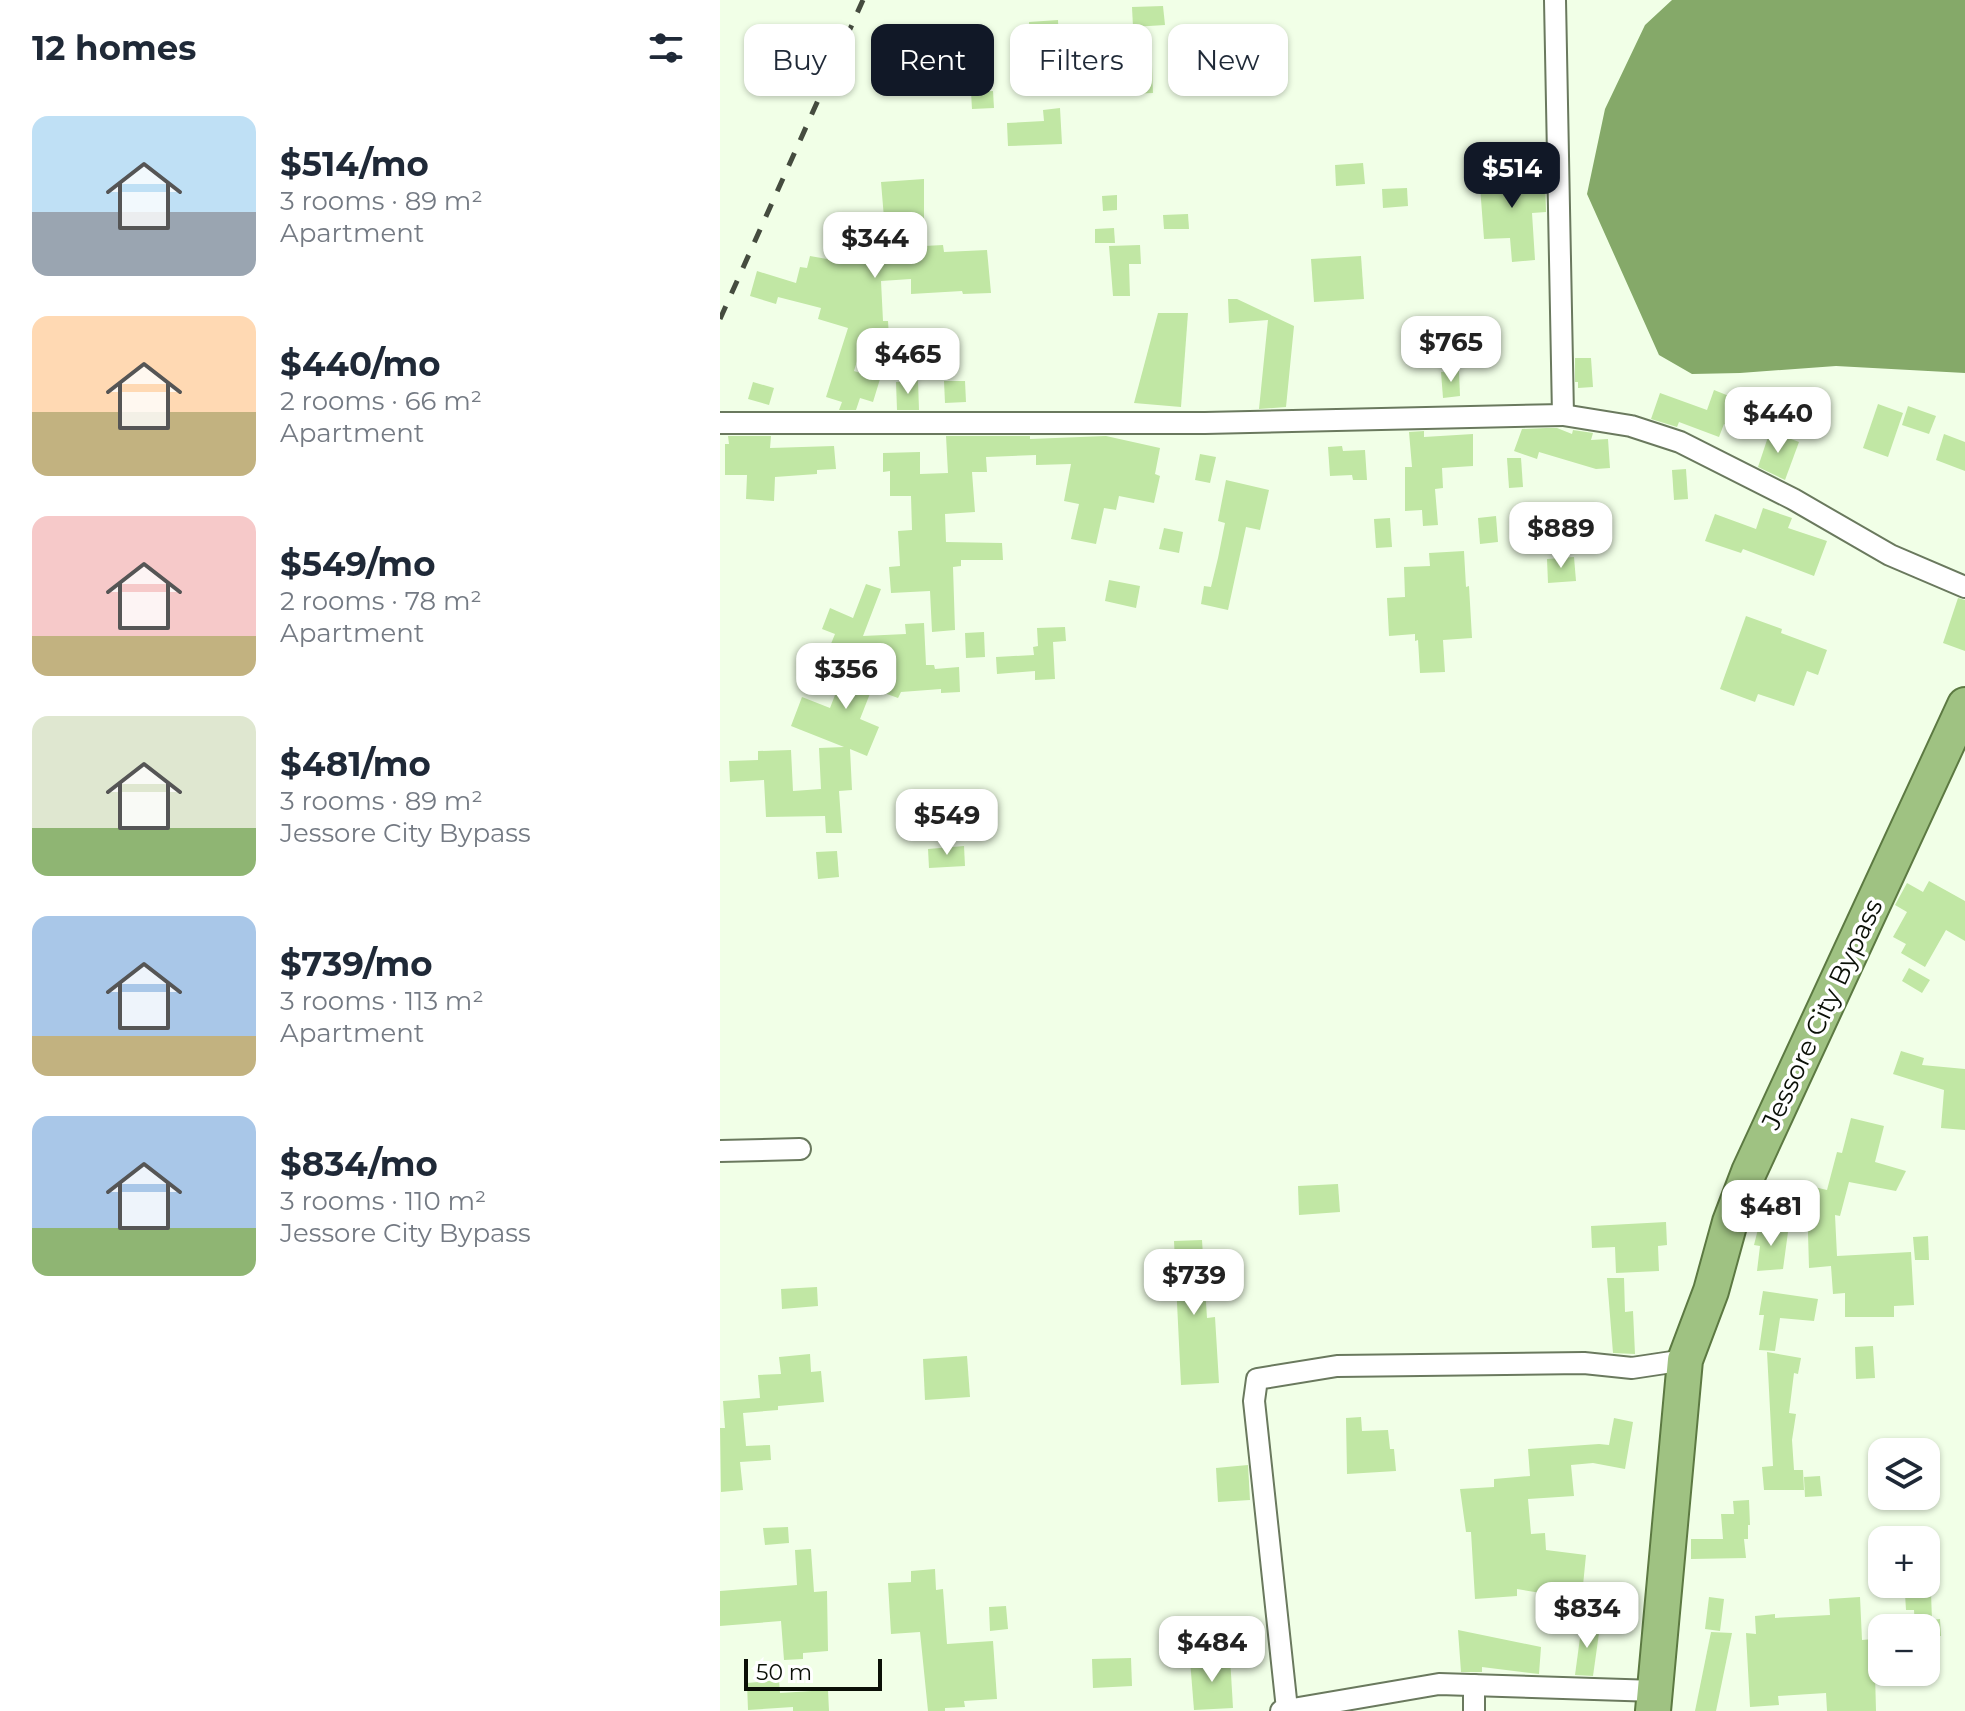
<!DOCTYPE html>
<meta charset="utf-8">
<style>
:root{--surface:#fff;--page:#f2f2f3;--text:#1f2937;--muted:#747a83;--accent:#111827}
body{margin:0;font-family:Montserrat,sans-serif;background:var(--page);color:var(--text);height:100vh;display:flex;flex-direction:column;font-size:30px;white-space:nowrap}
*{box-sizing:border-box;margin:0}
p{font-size:26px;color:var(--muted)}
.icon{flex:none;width:44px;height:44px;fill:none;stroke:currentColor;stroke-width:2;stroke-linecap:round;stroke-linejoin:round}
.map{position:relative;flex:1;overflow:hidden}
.panel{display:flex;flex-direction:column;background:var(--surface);width:720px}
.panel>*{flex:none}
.top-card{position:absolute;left:24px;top:24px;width:760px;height:72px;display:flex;gap:16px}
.controls{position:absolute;left:1148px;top:1438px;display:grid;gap:16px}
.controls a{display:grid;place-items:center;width:72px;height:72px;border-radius:16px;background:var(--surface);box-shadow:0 2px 6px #0004;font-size:40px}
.scale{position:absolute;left:24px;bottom:20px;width:138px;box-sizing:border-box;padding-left:8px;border:4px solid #0b1007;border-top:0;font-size:22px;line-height:28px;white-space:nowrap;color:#0b1007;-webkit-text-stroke:6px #fff;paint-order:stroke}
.price{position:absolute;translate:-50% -68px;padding:0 18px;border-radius:16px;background:#fff;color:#222;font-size:26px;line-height:52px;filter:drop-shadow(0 2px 4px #0008)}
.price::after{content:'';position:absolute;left:50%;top:48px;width:24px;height:18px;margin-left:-12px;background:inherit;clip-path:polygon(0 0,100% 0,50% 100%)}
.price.active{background:var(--accent);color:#fff}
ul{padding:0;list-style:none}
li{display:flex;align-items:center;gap:24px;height:200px;padding:0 32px}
li span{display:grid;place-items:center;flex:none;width:224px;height:160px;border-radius:16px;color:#555}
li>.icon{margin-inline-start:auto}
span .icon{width:96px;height:96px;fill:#fffc;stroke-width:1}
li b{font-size:34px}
h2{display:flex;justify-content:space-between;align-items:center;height:96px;padding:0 32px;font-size:34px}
.tag{padding:0 28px;border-radius:16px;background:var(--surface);box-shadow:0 2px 6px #0004;font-size:28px;line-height:72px}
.tag.active{background:var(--accent);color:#fff}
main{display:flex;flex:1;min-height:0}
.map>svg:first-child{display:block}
.water{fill:#85a969}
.building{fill:#c1e7a4}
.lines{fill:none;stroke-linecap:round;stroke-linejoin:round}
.minor-casing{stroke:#6a795e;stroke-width:24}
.trunk-casing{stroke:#5c7942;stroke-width:38}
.minor{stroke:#fff;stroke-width:20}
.trunk{stroke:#9fc282;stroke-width:34}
.rail{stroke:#454c3f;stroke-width:5;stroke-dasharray:14 14;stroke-linecap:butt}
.labels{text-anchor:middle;stroke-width:7;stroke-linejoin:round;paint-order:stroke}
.street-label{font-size:26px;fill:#0b1007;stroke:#fff}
</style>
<main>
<section class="panel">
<h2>12 homes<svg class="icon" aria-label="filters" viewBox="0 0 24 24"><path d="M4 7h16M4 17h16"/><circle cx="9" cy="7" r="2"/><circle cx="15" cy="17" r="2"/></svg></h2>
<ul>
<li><span style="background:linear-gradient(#bfe0f5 60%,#9aa5b1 0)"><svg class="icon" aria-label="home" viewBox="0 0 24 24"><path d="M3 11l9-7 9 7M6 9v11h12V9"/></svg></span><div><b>$514/mo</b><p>3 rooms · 89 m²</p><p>Apartment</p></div></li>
<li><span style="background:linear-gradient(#ffd9b3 60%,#c2b280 0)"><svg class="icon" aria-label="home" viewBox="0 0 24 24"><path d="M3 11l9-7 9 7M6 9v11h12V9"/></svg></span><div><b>$440/mo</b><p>2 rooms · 66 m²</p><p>Apartment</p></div></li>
<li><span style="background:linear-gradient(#f6c9c9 75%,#c2b280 0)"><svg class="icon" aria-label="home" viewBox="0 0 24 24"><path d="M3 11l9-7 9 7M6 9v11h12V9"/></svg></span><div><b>$549/mo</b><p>2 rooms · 78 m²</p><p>Apartment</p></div></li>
<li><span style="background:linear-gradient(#dfe7d0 70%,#8fb573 0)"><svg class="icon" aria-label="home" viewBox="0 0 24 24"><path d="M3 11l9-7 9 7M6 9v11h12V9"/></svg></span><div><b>$481/mo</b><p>3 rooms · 89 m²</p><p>Jessore City Bypass</p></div></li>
<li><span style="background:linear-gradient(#a9c7e8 75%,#c2b280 0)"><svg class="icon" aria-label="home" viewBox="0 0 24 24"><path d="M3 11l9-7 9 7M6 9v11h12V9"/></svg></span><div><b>$739/mo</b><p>3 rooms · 113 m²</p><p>Apartment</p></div></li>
<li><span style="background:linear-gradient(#a9c7e8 70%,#8fb573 0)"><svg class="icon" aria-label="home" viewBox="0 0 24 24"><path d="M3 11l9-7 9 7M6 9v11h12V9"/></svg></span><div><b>$834/mo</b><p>3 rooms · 110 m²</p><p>Jessore City Bypass</p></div></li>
</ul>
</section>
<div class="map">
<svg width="1245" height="1711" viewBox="0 0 1245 1711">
<rect width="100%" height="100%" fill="#f1ffe7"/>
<polygon class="water" points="952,0 1245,0 1245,373 1116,366 1020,373 972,374 939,355 867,194 885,109 925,25"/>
<g class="building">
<polygon points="443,6 445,25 413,27 412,7"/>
<polygon points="338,20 339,44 310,46 309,22"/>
<polygon points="468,32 471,71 452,72 450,33"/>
<polygon points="323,50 324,71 310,72 309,51"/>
<polygon points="432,65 433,93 409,94 407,66"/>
<polygon points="273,91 274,108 252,109 251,92"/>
<polygon points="340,108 342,144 288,146 287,123 324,121 323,110"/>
<polygon points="643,163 645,184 616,186 615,165"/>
<polygon points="782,172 782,178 825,175 826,212 812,213 815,260 792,262 790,238 764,239 759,173"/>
<polygon points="204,179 204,246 223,245 224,252 267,250 271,293 243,294 242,291 191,294 191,279 161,281 163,321 168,321 169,337 144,338 134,371 160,379 153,402 140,398 136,410 119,410 122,402 106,397 128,328 98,319 101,308 58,297 56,304 30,296 37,271 76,283 80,267 87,268 90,256 107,259 110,246 113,247 115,228 153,228 153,219 164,218 161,182"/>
<polygon points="687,188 688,206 663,208 662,189"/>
<polygon points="397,195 397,210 383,211 382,196"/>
<polygon points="468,214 469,229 444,229 443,215"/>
<polygon points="394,228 395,243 375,243 375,229"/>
<polygon points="420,245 421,264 409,264 410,296 393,296 389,246"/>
<polygon points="641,256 644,299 594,302 591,259"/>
<polygon points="508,299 517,299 574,326 566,407 539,409 548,320 509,323"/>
<polygon points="438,313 468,313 461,407 414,403"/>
<polygon points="855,358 871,358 873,387 858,388 858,382 855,382"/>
<polygon points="739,371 740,396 723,398 721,372"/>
<polygon points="198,381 199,410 177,410 176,382"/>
<polygon points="224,381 245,381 246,402 225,403"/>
<polygon points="33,382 54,388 49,405 28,399"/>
<polygon points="994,390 1044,410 1035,435 1004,424 999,437 959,422 957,427 931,419 940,393 987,410"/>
<polygon points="1158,404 1183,413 1168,457 1143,448"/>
<polygon points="1188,406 1216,416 1209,434 1182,425"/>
<polygon points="826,428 837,428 852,434 853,430 873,433 871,440 888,439 890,468 876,469 819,452 817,459 794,451 802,429"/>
<polygon points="704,431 704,437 753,434 753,466 722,468 723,488 715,489 718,525 703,526 702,510 685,511 685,467 692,467 689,432"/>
<polygon points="1050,431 1079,442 1065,480 1038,467"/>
<polygon points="1224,434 1245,442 1245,471 1216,460"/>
<polygon points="8,436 51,436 50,448 114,446 116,469 97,470 97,474 55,477 54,501 26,499 27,475 5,475 5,444 9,444"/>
<polygon points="226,436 310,436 310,439 386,436 440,448 435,474 440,476 434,503 399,496 396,510 384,508 376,544 351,539 359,504 344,501 351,464 316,465 316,455 266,457 267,472 252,472 255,512 225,514 226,542 282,543 283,560 241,560 241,566 233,567 235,630 212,632 210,591 171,593 169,567 180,566 178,531 192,530 191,496 170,496 170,471 163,472 163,453 200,452 200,474 228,473"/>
<polygon points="622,446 623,451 645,450 647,480 633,480 632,475 610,476 608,447"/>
<polygon points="480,454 496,457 490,483 475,480"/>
<polygon points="787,458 801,458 803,487 789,488"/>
<polygon points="966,469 968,499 954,500 952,470"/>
<polygon points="506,480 549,490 540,530 526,527 508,610 481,604 484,586 491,587 498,558 505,523 498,521"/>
<polygon points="1043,508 1072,518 1068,528 1107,541 1094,576 1023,549 1021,553 985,541 995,514 1036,529"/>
<polygon points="776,516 778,542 760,544 758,518"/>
<polygon points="670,518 672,547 656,548 654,519"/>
<polygon points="444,528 463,532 459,553 439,549"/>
<polygon points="744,551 746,587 749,586 752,638 723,640 725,672 700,673 698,640 695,641 695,634 669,636 667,598 685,597 684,567 710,566 709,553"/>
<polygon points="854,557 856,581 828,583 827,559"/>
<polygon points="389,580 420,586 416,608 385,601"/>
<polygon points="146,584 161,589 143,636 186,634 185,624 204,623 206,665 214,665 215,669 239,667 240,692 221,693 221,689 181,692 178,698 156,690 155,693 151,691 140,719 159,727 147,756 130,749 132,790 119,791 122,833 106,833 105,816 46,817 44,780 10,782 9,761 38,760 38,751 71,750 73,791 101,789 99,748 124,747 71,726 82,697 110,708 120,682 99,673 115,634 102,629 110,608 133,618"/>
<polygon points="1238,598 1245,600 1245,651 1223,643"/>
<polygon points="1026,616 1062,629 1061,633 1107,650 1098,675 1087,671 1074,706 1038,694 1035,702 1000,689"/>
<polygon points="345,627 346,641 333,642 335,679 315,680 315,671 277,674 276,657 314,655 313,647 318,646 317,628"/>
<polygon points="264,632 265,657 246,658 245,633"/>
<polygon points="244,846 245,866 209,868 208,849"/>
<polygon points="117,851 119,877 98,879 96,852"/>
<polygon points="1209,881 1245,901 1245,941 1226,930 1205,967 1181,953 1186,944 1173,937 1187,912 1175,905 1187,883 1203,892"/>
<polygon points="1189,968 1210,980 1202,993 1182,981"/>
<polygon points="1181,1051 1204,1058 1202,1065 1245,1069 1245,1130 1221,1128 1224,1090 1173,1074"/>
<polygon points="1131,1118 1164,1126 1155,1162 1186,1171 1176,1191 1129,1182 1120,1216 1115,1215 1117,1256 1191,1252 1194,1305 1174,1306 1174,1317 1125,1317 1125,1293 1113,1294 1111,1266 1089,1268 1087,1198 1090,1186 1107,1190 1117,1152 1122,1153"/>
<polygon points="618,1184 620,1212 579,1215 578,1186"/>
<polygon points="946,1222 947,1245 938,1246 939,1271 896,1273 895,1247 872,1248 871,1226"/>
<polygon points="1039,1225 1068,1232 1063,1269 1037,1271 1040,1246 1034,1245"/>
<polygon points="1208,1236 1209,1260 1195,1260 1193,1237"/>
<polygon points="482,1240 487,1318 495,1317 499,1383 461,1385 454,1241"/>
<polygon points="887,1278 904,1278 905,1312 913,1311 915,1354 893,1353"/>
<polygon points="97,1287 98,1306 62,1309 61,1289"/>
<polygon points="1043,1291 1098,1299 1094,1321 1060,1318 1055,1351 1039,1350 1044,1315 1039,1315"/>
<polygon points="1153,1346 1155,1378 1136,1379 1135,1347"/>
<polygon points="1047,1352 1081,1358 1078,1374 1074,1373 1069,1413 1076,1414 1072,1440 1074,1470 1083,1470 1084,1490 1044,1490 1042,1467 1053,1466"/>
<polygon points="90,1354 91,1372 101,1371 104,1402 58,1406 58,1410 23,1413 26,1446 50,1445 51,1460 20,1462 23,1490 1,1492 0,1428 5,1428 3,1401 40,1398 38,1375 61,1374 59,1357"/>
<polygon points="247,1356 250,1397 205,1400 203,1359"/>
<polygon points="641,1417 642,1431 668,1430 670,1449 674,1449 676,1471 627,1474 626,1418"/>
<polygon points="894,1418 913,1422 905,1469 873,1463 851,1465 854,1496 808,1499 811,1534 825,1533 826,1550 866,1555 859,1626 830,1621 833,1595 797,1589 797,1596 755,1599 751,1532 746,1532 740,1489 774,1487 774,1479 810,1476 808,1449 879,1444 889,1445"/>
<polygon points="528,1465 530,1500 498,1502 496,1468"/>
<polygon points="1100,1476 1102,1496 1085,1497 1084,1477"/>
<polygon points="1029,1500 1030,1525 1028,1525 1028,1539 1024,1539 1026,1558 971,1559 971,1539 1003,1539 1001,1514 1014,1514 1013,1501"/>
<polygon points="68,1527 69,1543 45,1545 43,1528"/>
<polygon points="91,1549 94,1592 107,1591 108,1651 83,1653 83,1659 64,1660 61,1621 0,1626 0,1591 77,1585 75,1550"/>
<polygon points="215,1569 216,1590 223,1589 227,1644 273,1641 277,1699 244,1701 245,1707 225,1708 225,1711 208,1711 200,1632 171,1634 168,1583 191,1582 191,1571"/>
<polygon points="1211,1593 1212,1620 1220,1619 1221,1636 1206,1636 1206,1628 1195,1628 1194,1610 1186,1610 1185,1594"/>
<polygon points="989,1597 1004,1599 1000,1631 985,1629"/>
<polygon points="1140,1597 1142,1640 1153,1639 1154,1657 1162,1656 1162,1673 1155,1673 1156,1711 1107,1711 1106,1693 1058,1696 1059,1705 1030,1707 1026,1633 1036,1634 1035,1616 1055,1614 1055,1618 1110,1615 1109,1599"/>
<polygon points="286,1606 288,1629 270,1631 269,1607"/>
<polygon points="862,1623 880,1626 873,1676 855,1675"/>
<polygon points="738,1630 821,1647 819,1674 762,1667 762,1672 741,1672"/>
<polygon points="991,1632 1012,1633 996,1711 975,1711"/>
<polygon points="510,1657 513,1708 474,1710 470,1660"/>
<polygon points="411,1658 412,1686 373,1688 372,1659"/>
<polygon points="59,1680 60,1693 108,1690 109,1711 73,1711 73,1707 28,1710 27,1683"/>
</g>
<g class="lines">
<defs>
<g id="minor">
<polyline points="843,415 911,426 960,442 1073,499 1170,555 1245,587"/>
<polyline points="0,423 485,423 843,415 835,0"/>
<polyline points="0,1151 80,1149"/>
<polyline points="754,1685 754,1711"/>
<polyline points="567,1709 534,1401 537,1379 617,1366 864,1363 912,1368 965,1360"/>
<polyline points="561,1711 719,1684 936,1691"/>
</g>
<polyline id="trunk" points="933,1711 965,1360 991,1291 1010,1222 1029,1172 1245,705"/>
</defs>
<use href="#minor" class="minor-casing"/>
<use href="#trunk" class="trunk-casing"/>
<use href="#minor" class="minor"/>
<use href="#trunk" class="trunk"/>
<polyline class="rail" points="0,319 143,0"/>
</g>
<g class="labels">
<g class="street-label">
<text transform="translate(1102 1014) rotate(-65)" y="9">Jessore City Bypass</text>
</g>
</g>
</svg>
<div class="controls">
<a><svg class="icon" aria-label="layers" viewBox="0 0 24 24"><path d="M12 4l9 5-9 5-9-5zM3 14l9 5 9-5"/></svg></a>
<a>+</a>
<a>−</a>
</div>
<div class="scale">50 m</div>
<b class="price active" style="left:792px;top:210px">$514</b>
<b class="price" style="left:155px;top:280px">$344</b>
<b class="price" style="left:731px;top:384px">$765</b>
<b class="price" style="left:188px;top:396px">$465</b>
<b class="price" style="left:1058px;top:455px">$440</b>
<b class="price" style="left:841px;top:570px">$889</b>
<b class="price" style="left:126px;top:711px">$356</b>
<b class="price" style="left:227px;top:857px">$549</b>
<b class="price" style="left:1051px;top:1248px">$481</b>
<b class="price" style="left:474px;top:1317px">$739</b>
<b class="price" style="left:867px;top:1650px">$834</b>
<b class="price" style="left:492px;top:1684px">$484</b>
<div class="top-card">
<a class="tag">Buy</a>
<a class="tag active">Rent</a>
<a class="tag">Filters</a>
<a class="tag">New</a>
</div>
</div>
</main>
